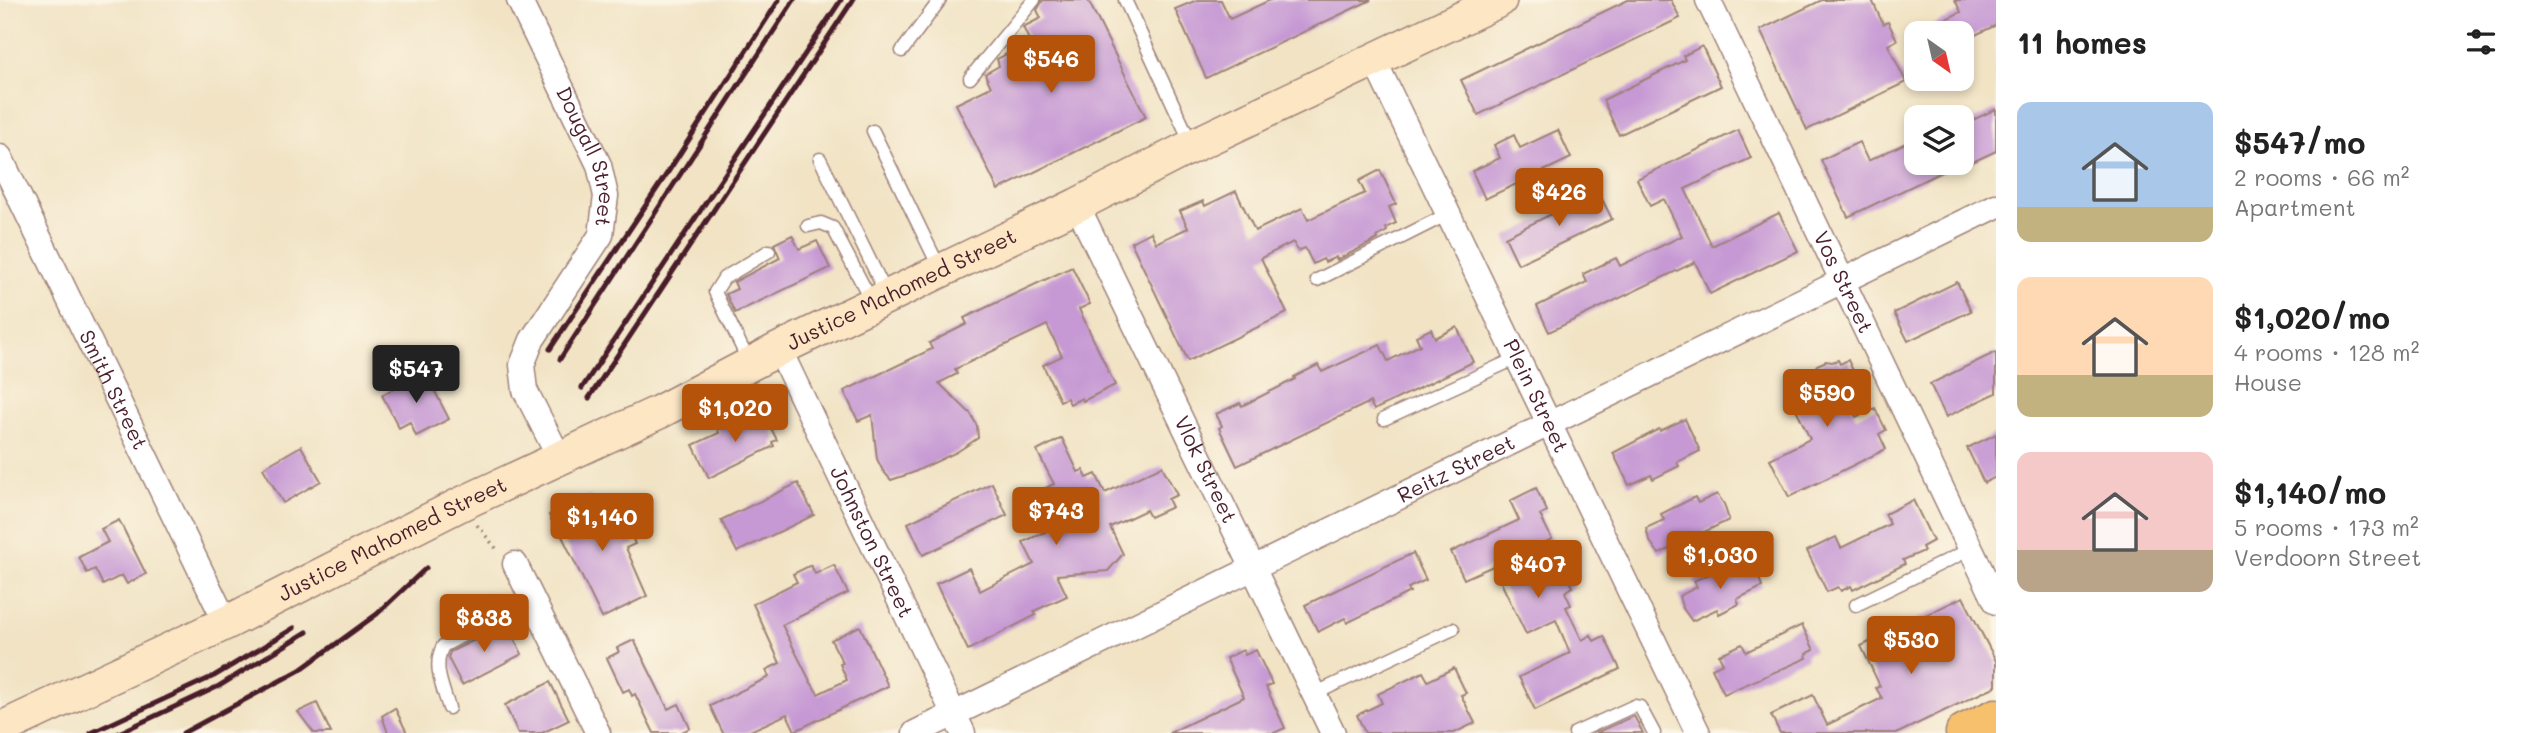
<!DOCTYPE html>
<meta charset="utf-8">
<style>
:root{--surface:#fff;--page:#f6f6f6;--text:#222;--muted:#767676;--accent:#b45309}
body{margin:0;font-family:Mali,sans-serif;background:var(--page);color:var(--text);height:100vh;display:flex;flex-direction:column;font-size:26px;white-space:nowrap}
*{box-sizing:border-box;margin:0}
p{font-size:23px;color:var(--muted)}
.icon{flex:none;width:38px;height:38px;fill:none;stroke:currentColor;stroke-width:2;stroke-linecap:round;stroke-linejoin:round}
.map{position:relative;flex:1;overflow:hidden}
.side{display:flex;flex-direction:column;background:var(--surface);width:525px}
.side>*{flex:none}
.needle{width:46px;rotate:146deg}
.buttons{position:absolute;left:1904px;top:21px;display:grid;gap:14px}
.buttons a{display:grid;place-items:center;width:70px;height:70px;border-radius:14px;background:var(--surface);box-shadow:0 4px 10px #0003;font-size:35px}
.price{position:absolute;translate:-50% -60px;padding:0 16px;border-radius:7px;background:var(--accent);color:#fff;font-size:23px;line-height:46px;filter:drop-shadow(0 2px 4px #0008)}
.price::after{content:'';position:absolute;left:50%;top:42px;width:21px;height:16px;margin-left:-10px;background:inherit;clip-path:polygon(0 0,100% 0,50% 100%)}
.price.selected{background:#222;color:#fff}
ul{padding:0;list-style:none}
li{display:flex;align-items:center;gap:21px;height:175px;padding:0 21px}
li span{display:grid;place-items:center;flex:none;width:196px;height:140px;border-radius:14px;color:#555}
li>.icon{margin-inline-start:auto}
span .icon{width:84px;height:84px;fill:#fffc;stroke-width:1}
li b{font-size:30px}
h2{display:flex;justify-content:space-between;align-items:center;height:84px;padding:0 21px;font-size:30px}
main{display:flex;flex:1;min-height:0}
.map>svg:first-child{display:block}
.building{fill:#c699d4}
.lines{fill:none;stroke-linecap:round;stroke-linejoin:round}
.lane-casing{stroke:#9e8178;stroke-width:15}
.street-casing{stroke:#9e8178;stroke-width:27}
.secondary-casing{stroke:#9e8178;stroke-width:36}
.primary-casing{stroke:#9e8178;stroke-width:41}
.path{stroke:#9e8178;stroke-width:3.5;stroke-dasharray:2 5;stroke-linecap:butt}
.lane{stroke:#fff;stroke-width:12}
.street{stroke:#fff;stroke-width:24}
.secondary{stroke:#fce6c4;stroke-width:33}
.primary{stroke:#f7c06c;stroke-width:38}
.rail{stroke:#4a1f2b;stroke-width:5}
.labels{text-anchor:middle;stroke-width:6;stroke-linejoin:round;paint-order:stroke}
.street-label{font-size:21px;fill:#4a1f2b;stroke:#fcf5e5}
</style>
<main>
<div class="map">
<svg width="1996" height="733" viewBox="0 0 1996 733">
<rect width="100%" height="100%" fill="#fcf5e5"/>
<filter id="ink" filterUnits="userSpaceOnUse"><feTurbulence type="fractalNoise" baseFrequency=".0143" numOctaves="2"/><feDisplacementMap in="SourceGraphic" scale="14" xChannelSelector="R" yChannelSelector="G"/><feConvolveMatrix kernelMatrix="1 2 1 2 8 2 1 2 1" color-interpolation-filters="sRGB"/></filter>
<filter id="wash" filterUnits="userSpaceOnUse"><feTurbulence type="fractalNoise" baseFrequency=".00686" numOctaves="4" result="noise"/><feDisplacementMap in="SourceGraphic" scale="28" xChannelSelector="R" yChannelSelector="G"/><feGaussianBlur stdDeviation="1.57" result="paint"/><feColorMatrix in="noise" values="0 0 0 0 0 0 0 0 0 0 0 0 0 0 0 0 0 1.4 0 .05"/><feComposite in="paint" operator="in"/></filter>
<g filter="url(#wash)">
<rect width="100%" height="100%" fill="#f1e3c4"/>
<g id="blocks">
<g class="building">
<polygon points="1043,0 1088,0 1146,117 998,190 956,104 991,87 985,74 999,66 997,59 1030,42 1023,27 1041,18 1037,10"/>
<polygon points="1197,0 1221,0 1230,19 1270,0 1371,0 1206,78 1175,9"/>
<polygon points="1628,0 1671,0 1680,18 1478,115 1461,80"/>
<polygon points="1822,0 1872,0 1883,24 1888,22 1897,40 1888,45 1906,82 1807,130 1760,30"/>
<polygon points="1955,0 1996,0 1996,25 1963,41 1962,33 1916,33 1961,12"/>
<polygon points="1702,46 1721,86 1619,135 1603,100 1685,60 1683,56"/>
<polygon points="1996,109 1996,151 1962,167 1962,125"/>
<polygon points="1558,130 1571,158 1485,199 1472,171 1500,158 1494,145 1514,135 1520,148"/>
<polygon points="1738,130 1751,158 1685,189 1712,246 1779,213 1798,251 1710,294 1695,262 1549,332 1537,306 1587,282 1583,274 1616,258 1620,266 1682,236 1664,199 1650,206 1637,179"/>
<polygon points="1916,138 1916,163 1960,163 1848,217 1821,160 1859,142 1868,161"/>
<polygon points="1380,170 1396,204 1389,207 1396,223 1386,228 1387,231 1377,237 1378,239 1337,260 1336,257 1325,262 1323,259 1313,264 1305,248 1298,251 1293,242 1261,258 1287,313 1188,361 1131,242 1151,232 1156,243 1188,228 1180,211 1203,201 1205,206 1236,191 1255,231 1302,208 1308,220 1365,193 1359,181"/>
<polygon points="1598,191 1612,219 1518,264 1505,237"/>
<polygon points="792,235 799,249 817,241 830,268 735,313 726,294 737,289 734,282 780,258 774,244"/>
<polygon points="1072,267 1090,304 1079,309 1115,385 1083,401 1082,398 1070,404 1067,398 1060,401 1043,365 1062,356 1047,325 955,369 957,374 939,383 971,414 977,426 978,438 957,452 912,473 891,480 883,471 877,459 872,415 858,421 844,391 932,349 929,343 967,324 964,318"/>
<polygon points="1957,282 1971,311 1908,341 1894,313"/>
<polygon points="1457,327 1473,362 1374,410 1370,402 1237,466 1219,428 1222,426 1216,414 1240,403 1242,406 1295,379 1294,377 1318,365 1322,372 1380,345 1388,361 1420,345 1416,336 1431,329 1435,338"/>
<polygon points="1996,352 1996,393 1946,417 1930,384"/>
<polygon points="1838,360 1840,364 1848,360 1856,377 1841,384 1856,417 1875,408 1886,430 1879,434 1886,449 1789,497 1770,459 1810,439 1785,385 1813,371 1817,365 1826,361 1832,362"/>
<polygon points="419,372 423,380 428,378 449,419 416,436 410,422 399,428 382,395 404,383 403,380"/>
<polygon points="762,411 777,440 772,442 774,446 709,478 693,445 719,433 717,428 741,416 744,421"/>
<polygon points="1685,419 1700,451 1677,462 1679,466 1653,479 1651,475 1629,485 1613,453 1659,429 1660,431"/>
<polygon points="1996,434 1996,477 1984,483 1967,448"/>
<polygon points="1062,438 1078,472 1083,470 1087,478 1096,474 1105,493 1162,466 1177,495 1168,499 1172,507 1150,517 1146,510 1110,527 1123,554 1108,571 1057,575 1067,596 1034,611 1036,615 968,650 936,584 969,568 980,591 1034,564 1023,542 1045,532 1039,520 1054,513 1043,489 1054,484 1037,451"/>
<polygon points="301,446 321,481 283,503 263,468"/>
<polygon points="798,483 814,515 737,552 721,520"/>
<polygon points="992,483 1007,515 923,555 908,523"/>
<polygon points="1536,488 1547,511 1540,515 1552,539 1542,544 1557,575 1565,571 1573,587 1565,592 1571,605 1566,607 1582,640 1591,635 1594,641 1604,636 1620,669 1535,710 1519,677 1570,653 1556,620 1526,634 1493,566 1464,579 1451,552 1519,520 1510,501"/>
<polygon points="1717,494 1724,504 1729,520 1704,532 1706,537 1686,547 1683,542 1659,554 1649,540 1646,528 1664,520 1661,514 1695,497 1698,503"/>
<polygon points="590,496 593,501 597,499 611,528 644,513 651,528 632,537 635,544 626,548 647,596 602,618 559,530 557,531 549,515"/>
<polygon points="1913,500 1933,541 1922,547 1924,551 1903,560 1905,564 1853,590 1851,586 1841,591 1838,587 1827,592 1807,551 1836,537 1841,548 1890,524 1885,514"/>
<polygon points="119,520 146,574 127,584 122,575 103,585 95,569 87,573 79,557 108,542 101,529"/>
<polygon points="1413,553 1426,580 1408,588 1410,592 1347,623 1345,618 1318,632 1305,605"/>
<polygon points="1750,561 1757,571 1762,587 1737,599 1739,604 1719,614 1717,609 1692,621 1682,607 1679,596 1697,587 1694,581 1728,565 1731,571"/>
<polygon points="811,565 815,574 834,565 848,593 782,625 810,681 818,694 847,680 840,664 843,663 831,640 860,626 888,686 795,731 787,714 746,733 723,733 710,706 769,677 766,670 780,663 753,604 797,582 793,574"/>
<polygon points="1963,597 1996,661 1996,686 1898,733 1780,733 1771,715 1813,695 1827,725 1882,698 1876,688 1880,686 1861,646"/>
<polygon points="507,624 522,654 462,685 448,658 450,652"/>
<polygon points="1802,625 1814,650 1806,654 1807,658 1724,694 1712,668 1723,663 1719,655 1742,644 1746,652"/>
<polygon points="634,640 668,709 679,704 690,728 680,733 654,733 635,694 632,696 629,689 623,692 607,658 619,652 617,648"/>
<polygon points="1243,650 1245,655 1256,650 1272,684 1266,687 1285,728 1274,733 1169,733 1244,697 1226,658"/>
<polygon points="1454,668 1466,693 1461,695 1475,723 1454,733 1365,733 1357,715 1382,703 1378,694 1423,672 1428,681"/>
<polygon points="550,682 569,720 542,733 518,733 505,705"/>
<polygon points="317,703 331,733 314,733 298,712"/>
<polygon points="395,708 407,733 388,733 382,716"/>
<polygon points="1634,716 1643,733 1596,733"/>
</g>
</g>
</g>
<g filter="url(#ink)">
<use href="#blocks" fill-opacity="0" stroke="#9e8178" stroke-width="2"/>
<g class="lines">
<defs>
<g id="lane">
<polyline points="1125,0 1192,145"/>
<polyline points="902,51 940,0"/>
<polyline points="970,78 1034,0"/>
<polyline points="873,131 940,269"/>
<polyline points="820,159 887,295"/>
<polyline points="808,226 821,223 833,228 872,302"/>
<polyline points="1317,280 1448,214"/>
<polyline points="750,364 715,292 724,278 769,251"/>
<polyline points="1384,419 1517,358"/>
<polyline points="1856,605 1971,549"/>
<polyline points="1314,694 1453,629"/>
<path d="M449 708C443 688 432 666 443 646L532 599"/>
<polyline points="1575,733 1634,706 1640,707 1654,733"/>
</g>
<g id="street">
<path id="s1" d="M519 0 599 165 606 196 601 235 532 340 522 365 525 390 560 459"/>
<path id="s2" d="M1708 0 1996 602"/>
<path id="s3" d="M1374 60 1698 733"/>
<path id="s4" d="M0 157 226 623"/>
<path id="s5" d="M1077 205 1333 733"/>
<path id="s6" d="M779 349 963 733"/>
<polyline points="515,564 598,733"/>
<path id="s7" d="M915 733 1996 206"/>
</g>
<g id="secondary">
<path id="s8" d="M0 729 226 623 461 504 659 412 779 349 1077 205 1192 146 1500 0"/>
</g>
<polyline id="primary" points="1965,733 1996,718"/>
</defs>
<use href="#lane" class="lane-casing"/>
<use href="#street" class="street-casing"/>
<use href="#secondary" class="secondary-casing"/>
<use href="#primary" class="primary-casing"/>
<polyline class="path" points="477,525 499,552"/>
<use href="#lane" class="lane"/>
<use href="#street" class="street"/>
<use href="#secondary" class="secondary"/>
<use href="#primary" class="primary"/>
<g class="rail">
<polyline points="550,349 668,172 779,0"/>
<polyline points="560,359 794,0"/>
<polyline points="582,388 841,0"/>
<polyline points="589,398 853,0"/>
<polyline points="91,733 214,676 294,628"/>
<polyline points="119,733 219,686 307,632"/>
<polyline points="183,733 300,670 377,614 426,568"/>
</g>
</g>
</g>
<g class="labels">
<g class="street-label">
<text dy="7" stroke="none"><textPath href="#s1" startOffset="172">Dougall Street</textPath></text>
<text dy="7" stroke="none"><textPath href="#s2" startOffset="313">Vos Street</textPath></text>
<text dy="7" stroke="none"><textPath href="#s8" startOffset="1003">Justice Mahomed Street</textPath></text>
<text dy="7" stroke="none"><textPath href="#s4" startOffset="259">Smith Street</textPath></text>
<text dy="7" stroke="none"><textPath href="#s3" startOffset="373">Plein Street</textPath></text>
<text dy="7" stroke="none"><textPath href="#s5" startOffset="294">Vlok Street</textPath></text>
<text dy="7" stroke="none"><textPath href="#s7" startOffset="602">Reitz Street</textPath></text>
<text dy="7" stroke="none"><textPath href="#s8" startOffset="436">Justice Mahomed Street</textPath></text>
<text dy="7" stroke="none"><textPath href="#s6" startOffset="214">Johnston Street</textPath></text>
</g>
</g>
</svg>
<div class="buttons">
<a><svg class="needle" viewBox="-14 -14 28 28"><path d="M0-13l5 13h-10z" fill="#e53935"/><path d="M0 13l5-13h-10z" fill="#767676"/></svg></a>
<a><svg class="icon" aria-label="layers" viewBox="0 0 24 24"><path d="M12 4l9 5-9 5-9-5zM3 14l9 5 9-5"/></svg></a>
</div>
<b class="price" style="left:1051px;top:95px">$546</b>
<b class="price" style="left:1559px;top:228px">$426</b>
<b class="price selected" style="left:416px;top:405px">$547</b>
<b class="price" style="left:1827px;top:429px">$590</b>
<b class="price" style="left:735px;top:444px">$1,020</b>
<b class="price" style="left:1056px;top:547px">$743</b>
<b class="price" style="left:602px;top:553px">$1,140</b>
<b class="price" style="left:1720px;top:591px">$1,030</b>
<b class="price" style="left:1538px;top:600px">$407</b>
<b class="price" style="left:484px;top:654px">$838</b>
<b class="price" style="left:1911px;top:676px">$530</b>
</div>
<section class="side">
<h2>11 homes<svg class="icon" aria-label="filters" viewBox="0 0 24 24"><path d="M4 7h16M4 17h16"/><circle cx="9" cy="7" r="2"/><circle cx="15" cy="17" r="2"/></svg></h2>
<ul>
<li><span style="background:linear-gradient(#a9c7e8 75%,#c2b280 0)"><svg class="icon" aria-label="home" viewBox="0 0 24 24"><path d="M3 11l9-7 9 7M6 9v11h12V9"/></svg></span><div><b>$547/mo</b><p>2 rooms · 66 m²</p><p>Apartment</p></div></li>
<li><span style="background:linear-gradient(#ffd9b3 70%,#c2b280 0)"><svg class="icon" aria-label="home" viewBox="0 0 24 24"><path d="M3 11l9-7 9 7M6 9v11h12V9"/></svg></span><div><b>$1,020/mo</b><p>4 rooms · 128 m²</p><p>House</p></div></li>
<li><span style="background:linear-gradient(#f6c9c9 70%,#b9a48a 0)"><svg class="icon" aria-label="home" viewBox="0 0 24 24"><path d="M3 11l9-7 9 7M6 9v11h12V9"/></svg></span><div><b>$1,140/mo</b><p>5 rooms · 173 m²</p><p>Verdoorn Street</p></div></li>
</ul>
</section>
</main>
